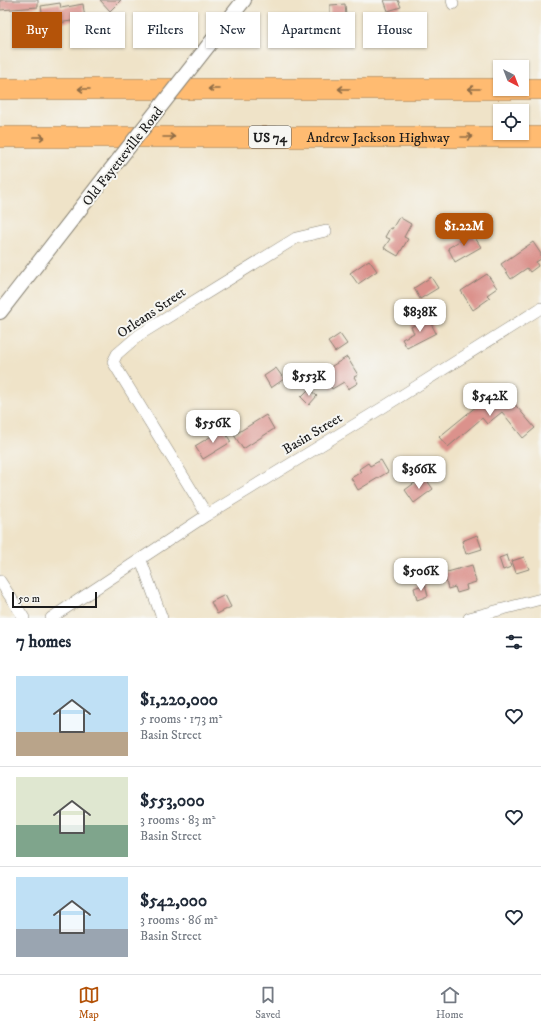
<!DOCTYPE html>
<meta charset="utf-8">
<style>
:root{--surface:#fff;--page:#f6f6f7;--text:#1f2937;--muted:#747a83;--line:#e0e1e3;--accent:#b45309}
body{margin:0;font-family:"IM FELL DW Pica",serif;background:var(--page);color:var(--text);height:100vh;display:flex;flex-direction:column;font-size:15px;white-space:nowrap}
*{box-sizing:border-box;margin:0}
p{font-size:13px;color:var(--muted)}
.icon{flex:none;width:22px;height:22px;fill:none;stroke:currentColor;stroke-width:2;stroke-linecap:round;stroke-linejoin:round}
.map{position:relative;height:618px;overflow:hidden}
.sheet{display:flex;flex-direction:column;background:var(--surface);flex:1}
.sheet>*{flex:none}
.banner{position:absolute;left:12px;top:12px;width:517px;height:36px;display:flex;gap:8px}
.needle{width:26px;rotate:138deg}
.controls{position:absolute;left:493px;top:60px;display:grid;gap:8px}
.controls a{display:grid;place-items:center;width:36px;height:36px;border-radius:0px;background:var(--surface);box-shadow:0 1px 3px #0004;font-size:20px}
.scale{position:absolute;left:12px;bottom:10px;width:85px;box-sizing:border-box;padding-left:4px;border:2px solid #1c1c1c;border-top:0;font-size:11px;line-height:14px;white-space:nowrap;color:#1c1c1c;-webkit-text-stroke:3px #f6f6f2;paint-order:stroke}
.price{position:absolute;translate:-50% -34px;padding:0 9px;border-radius:8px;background:#fff;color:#222;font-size:13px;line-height:26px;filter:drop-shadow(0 1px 2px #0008)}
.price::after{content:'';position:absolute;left:50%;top:24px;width:12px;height:9px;margin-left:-6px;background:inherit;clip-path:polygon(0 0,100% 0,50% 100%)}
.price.selected{background:var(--accent);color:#fff}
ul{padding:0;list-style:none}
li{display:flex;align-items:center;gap:12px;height:100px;padding:0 16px}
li+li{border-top:1px solid var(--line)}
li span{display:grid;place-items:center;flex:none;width:112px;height:80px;border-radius:0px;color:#555}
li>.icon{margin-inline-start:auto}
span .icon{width:48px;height:48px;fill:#fffc;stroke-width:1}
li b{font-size:17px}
h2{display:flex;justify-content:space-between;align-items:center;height:48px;padding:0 16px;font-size:17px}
.tag{padding:0 14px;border-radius:0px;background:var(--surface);box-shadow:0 1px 3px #0004;font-size:14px;line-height:36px}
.tag.selected{background:var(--accent);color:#fff}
.tab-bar{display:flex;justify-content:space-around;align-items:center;height:56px;border-top:1px solid var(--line);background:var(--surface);font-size:11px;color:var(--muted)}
.tab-bar a{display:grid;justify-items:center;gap:2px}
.tab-bar .selected{color:var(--accent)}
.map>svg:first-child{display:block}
.building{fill:#db928c}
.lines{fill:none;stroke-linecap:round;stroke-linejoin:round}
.minor-casing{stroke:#868072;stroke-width:12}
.tertiary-casing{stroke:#868072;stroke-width:16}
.motorway-casing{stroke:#868072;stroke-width:22}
.minor{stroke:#fff;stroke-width:11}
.tertiary{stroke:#fff;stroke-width:14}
.motorway{stroke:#ffbb71;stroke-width:21}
.tertiary-bridge-casing{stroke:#868072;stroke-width:16;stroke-linecap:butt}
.tertiary-bridge{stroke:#fff;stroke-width:14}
.oneway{stroke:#8e6c46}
.labels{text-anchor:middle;stroke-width:4;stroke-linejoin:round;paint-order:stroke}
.shield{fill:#f6f6f2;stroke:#5d5d5c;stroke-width:1}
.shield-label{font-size:13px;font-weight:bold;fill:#1c1c1c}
.street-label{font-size:14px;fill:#1c1c1c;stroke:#f6f6f2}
</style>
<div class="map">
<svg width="541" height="618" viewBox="0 0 541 618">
<rect width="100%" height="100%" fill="#f6f6f2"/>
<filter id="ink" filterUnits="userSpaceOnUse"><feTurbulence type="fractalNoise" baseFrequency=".025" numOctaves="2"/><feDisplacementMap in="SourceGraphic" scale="8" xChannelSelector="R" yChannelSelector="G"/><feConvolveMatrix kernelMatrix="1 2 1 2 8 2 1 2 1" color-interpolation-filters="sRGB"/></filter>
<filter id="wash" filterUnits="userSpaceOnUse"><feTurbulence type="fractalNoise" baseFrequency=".012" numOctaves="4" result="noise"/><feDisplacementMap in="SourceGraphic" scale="16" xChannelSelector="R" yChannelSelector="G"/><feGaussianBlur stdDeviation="0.9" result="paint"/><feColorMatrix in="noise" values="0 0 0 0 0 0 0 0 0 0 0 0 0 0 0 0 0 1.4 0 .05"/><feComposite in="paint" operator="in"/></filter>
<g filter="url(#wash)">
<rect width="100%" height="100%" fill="#efe3c8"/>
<g id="blocks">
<g class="building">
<polygon points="0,0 38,0 38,7 0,10"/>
<polygon points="100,0 121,0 110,11"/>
<polygon points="384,0 398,0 401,7 388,11"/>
<polygon points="60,3 61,8 83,4 85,19 44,25 41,6"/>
<polygon points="345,4 346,16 330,17 330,5"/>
<polygon points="399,217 411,224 404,237 408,239 398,256 384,248 390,239 385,237 390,228 392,229"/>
<polygon points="472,233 481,247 455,262 448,248"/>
<polygon points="533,242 541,254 541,259 536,262 538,266 530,272 527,268 511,279 501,264"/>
<polygon points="369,260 377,271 358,284 350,273"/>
<polygon points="487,274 497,288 487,295 490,298 473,310 461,291"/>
<polygon points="431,277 438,288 420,299 414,288"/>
<polygon points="428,318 436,333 407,348 402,339 414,333 411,327"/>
<polygon points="340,334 347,344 335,352 328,342"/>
<polygon points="347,357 358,375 354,377 358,383 348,389 344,382 332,389 322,372"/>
<polygon points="276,368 284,379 271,388 264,376"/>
<polygon points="500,387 535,428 523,438 502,412 487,424 482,418 448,447 439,437"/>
<polygon points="309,389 317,396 309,405 301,397"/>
<polygon points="266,415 274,429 243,449 234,435"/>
<polygon points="223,429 231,442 203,459 195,446"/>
<polygon points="381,460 388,472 358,490 351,478 361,472 359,469 368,463 370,466"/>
<polygon points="424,476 433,489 414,503 405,490"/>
<polygon points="477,535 482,549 466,554 462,541"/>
<polygon points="507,555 511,567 503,570 499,558"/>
<polygon points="524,557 529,569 516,573 512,561"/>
<polygon points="472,565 476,582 466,585 467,590 457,593 455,587 448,589 444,573"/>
<polygon points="425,584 428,596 417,600 414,588"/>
<polygon points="225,595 231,607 217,614 211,602"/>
</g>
</g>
</g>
<g filter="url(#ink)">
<use href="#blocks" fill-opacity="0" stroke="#868072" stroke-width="1"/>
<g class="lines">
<defs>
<g id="minor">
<polyline points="452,0 453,4"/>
<polyline points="207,515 113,362 117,354 139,335 296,238 326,231"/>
<polyline points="141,560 162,618"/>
<polyline points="0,581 24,618"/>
<polyline points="51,618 207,515 382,408 541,308"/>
<polyline points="469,618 541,599"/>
</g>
<g id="tertiary">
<polyline points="208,46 244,0"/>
<polyline points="0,312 105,177"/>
</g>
<g id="motorway">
<polyline points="0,89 541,89"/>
<path id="s1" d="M0 137H541"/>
</g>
</defs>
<use href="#minor" class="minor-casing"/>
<use href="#tertiary" class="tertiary-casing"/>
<use href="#motorway" class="motorway-casing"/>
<use href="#minor" class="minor"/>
<use href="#tertiary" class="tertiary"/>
<use href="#motorway" class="motorway"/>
<defs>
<polyline id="tertiary-bridge" points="105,177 208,46"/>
</defs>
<use href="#tertiary-bridge" class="tertiary-bridge-casing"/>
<use href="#tertiary-bridge" class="tertiary-bridge"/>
</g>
<defs><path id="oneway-shaft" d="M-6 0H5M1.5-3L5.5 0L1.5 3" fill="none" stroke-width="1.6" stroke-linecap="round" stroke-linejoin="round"/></defs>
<g class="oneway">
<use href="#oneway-shaft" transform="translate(84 89) rotate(-180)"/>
<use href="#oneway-shaft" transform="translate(214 89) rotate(-180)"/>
<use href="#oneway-shaft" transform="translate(344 89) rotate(-180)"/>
<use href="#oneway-shaft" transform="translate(474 89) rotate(-180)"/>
<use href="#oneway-shaft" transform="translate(39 137)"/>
<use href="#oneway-shaft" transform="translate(169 137)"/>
<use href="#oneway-shaft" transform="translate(467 137)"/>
</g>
</g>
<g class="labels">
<rect class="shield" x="249" y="126" width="42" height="22" rx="3"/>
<g class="shield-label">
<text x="270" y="142">US 74</text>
</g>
<g class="street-label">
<text dy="5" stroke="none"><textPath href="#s1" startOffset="378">Andrew Jackson Highway</textPath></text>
<text transform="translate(122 156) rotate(-52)" y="5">Old Fayetteville Road</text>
<text transform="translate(151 312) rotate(-34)" y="5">Orleans Street</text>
<text transform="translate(312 433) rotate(-31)" y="5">Basin Street</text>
</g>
</g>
</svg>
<div class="controls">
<a><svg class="needle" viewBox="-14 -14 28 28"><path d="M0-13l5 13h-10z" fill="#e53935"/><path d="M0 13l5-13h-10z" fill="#747a83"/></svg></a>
<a><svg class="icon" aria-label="locate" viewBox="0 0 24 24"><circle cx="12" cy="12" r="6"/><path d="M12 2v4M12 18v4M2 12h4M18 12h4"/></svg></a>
</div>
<div class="scale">50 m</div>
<b class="price selected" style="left:464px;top:247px">$1.22M</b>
<b class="price" style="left:420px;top:333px">$838K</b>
<b class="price" style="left:309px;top:397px">$553K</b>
<b class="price" style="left:490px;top:417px">$542K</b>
<b class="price" style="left:213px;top:444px">$556K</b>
<b class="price" style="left:419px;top:490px">$366K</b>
<b class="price" style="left:421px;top:592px">$506K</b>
<div class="banner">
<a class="tag selected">Buy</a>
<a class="tag">Rent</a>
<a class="tag">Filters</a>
<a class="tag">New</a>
<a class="tag">Apartment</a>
<a class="tag">House</a>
</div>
</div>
<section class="sheet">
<h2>7 homes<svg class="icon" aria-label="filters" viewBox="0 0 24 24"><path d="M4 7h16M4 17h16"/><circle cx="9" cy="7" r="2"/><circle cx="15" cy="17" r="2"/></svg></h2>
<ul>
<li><span style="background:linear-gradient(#bfe0f5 70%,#b9a48a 0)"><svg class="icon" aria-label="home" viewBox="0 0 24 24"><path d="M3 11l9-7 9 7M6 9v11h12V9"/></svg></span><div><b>$1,220,000</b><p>5 rooms · 173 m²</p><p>Basin Street</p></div><svg class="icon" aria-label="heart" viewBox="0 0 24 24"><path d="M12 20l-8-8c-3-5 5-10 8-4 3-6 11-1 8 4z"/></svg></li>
<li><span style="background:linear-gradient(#dfe7d0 60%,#7fa58c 0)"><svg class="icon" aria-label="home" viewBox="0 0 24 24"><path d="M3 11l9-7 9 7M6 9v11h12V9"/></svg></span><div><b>$553,000</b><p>3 rooms · 83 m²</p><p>Basin Street</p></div><svg class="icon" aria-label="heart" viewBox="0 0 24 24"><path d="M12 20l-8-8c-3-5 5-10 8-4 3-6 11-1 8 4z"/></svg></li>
<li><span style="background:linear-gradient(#bfe0f5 65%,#9aa5b1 0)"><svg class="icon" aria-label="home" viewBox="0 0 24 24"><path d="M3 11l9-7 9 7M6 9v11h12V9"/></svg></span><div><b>$542,000</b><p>3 rooms · 86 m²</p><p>Basin Street</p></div><svg class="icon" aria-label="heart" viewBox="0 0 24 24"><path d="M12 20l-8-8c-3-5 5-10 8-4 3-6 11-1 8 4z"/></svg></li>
</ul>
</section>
<nav class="tab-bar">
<a class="selected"><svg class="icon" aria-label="map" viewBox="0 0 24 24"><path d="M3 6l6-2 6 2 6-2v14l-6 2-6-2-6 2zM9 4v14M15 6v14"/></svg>Map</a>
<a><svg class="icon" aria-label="saved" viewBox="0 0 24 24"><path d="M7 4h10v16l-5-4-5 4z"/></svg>Saved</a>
<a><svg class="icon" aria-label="home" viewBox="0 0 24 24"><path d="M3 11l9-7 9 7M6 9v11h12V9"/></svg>Home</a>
</nav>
